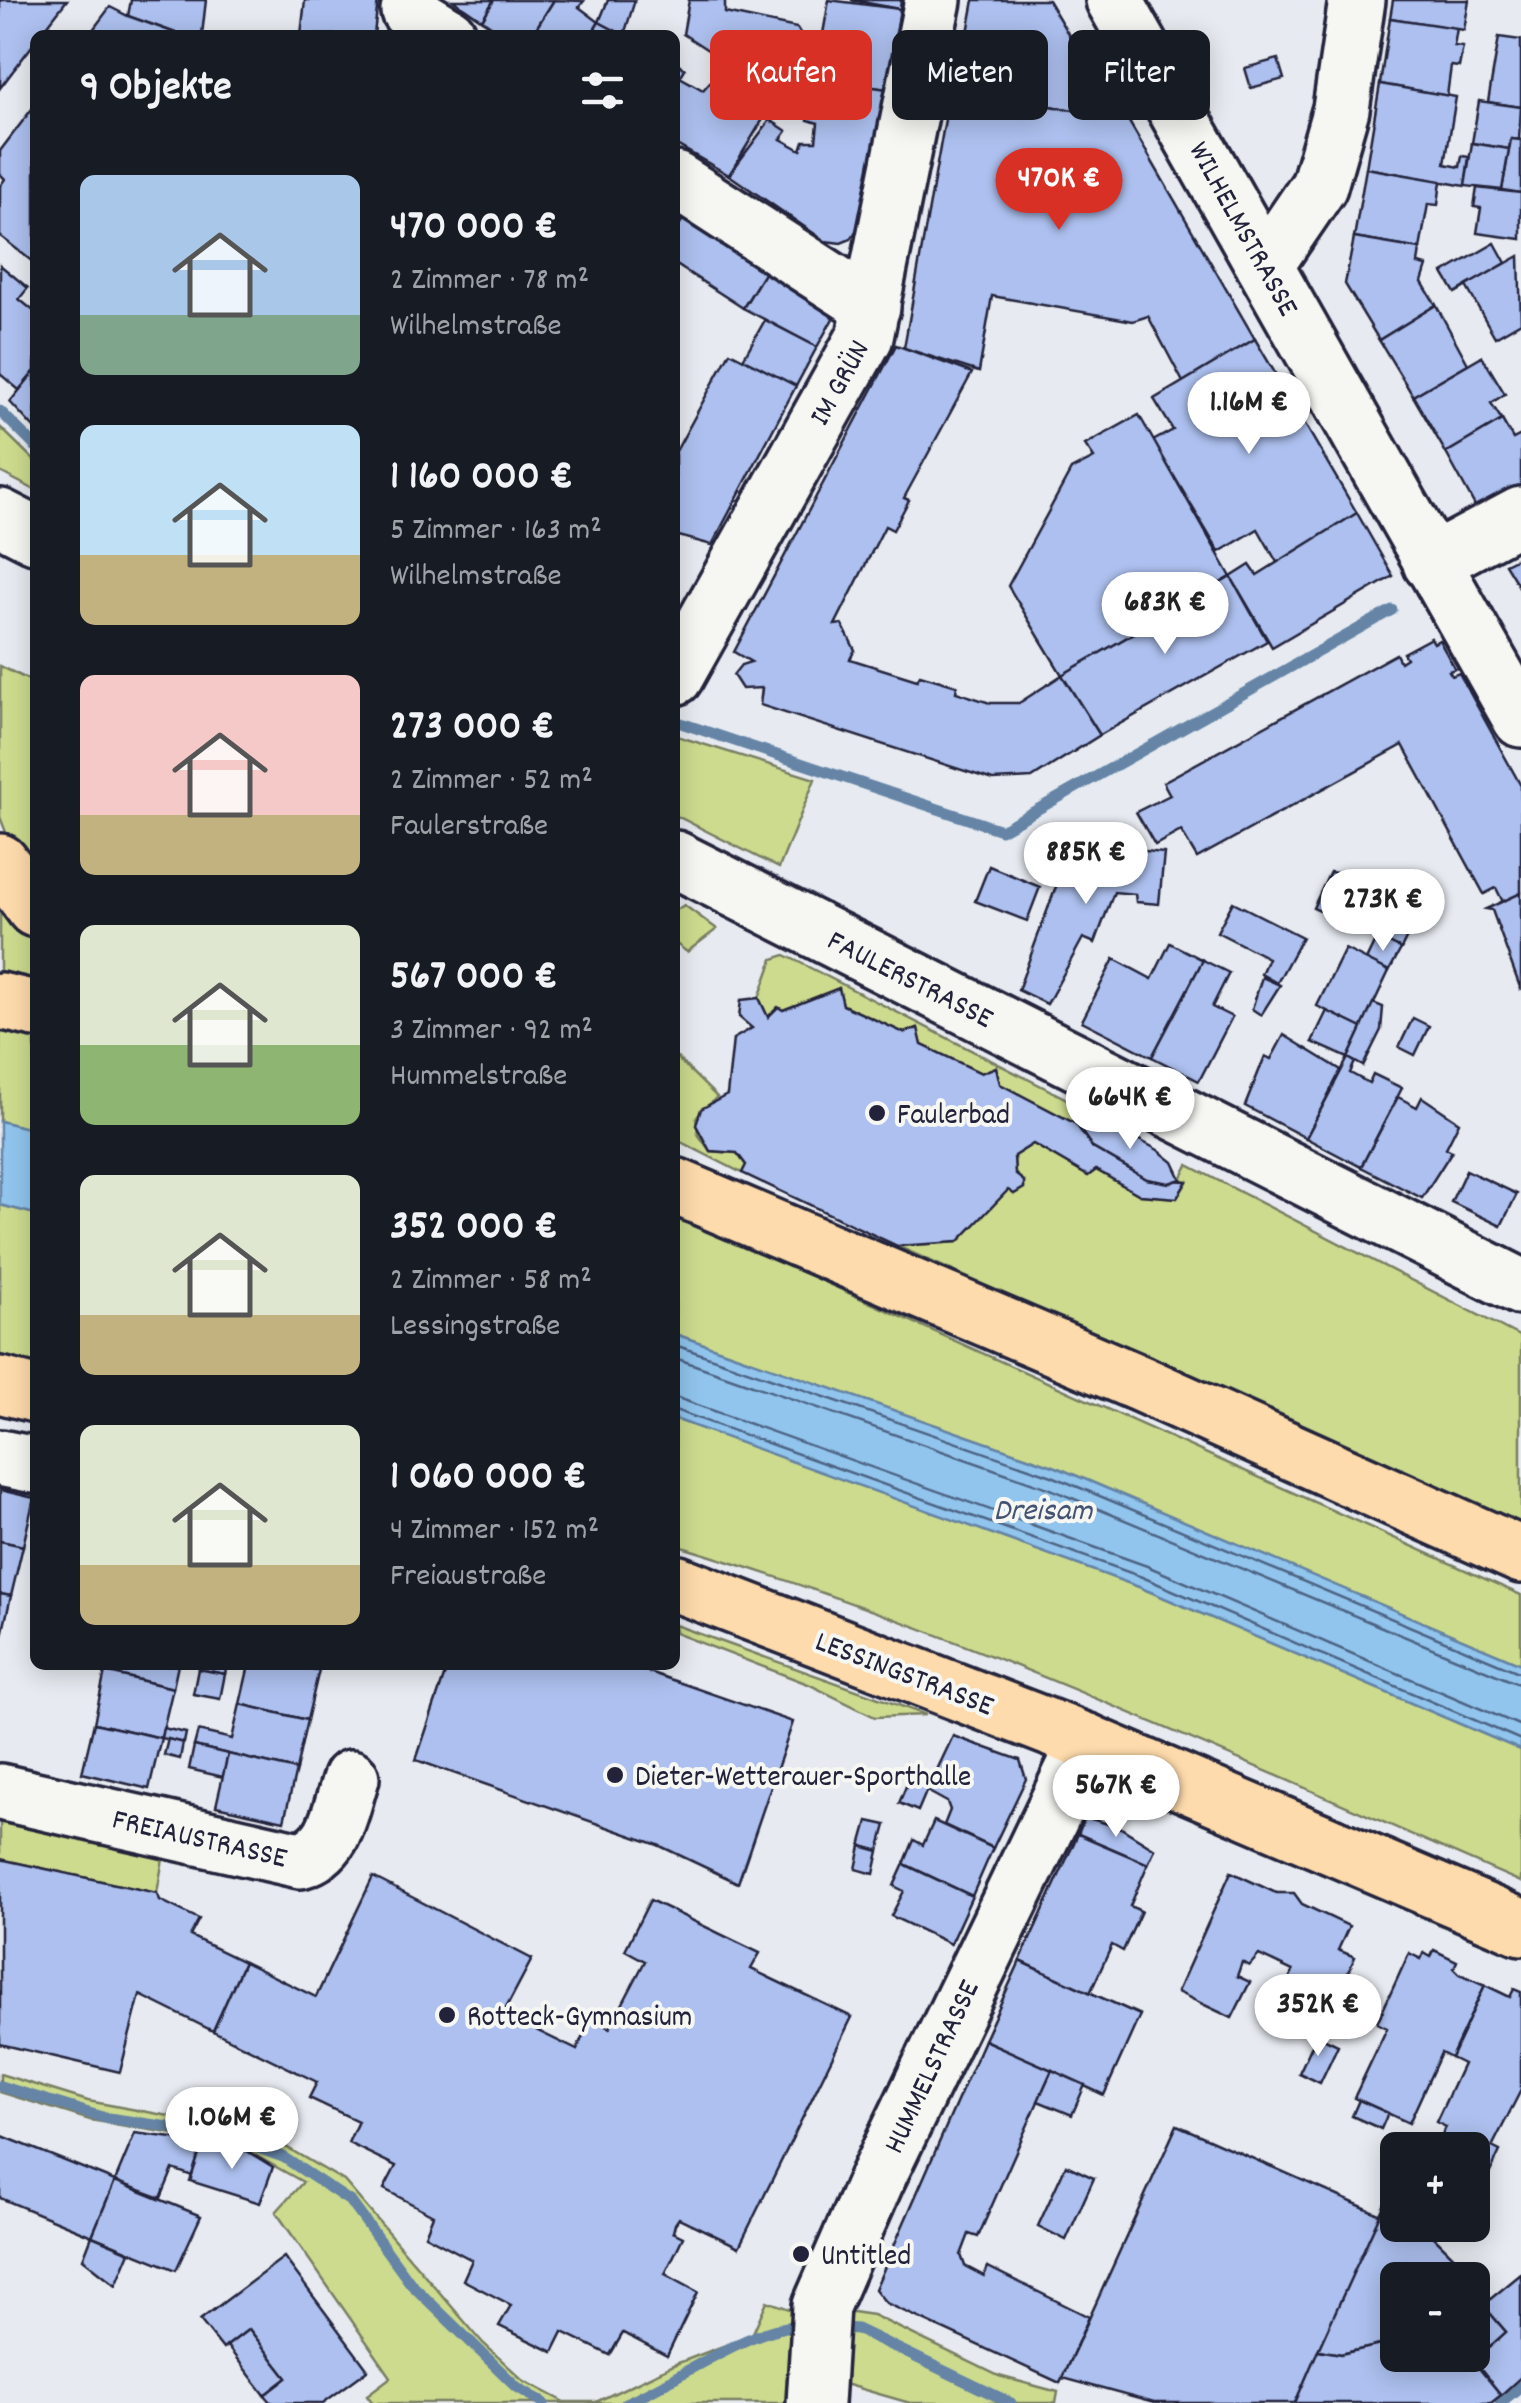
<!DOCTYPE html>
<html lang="de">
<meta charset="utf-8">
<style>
:root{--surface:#171b24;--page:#242831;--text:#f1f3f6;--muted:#9ea1a6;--accent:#d93025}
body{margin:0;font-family:Dekko,sans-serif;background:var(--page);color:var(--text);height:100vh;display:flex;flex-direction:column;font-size:38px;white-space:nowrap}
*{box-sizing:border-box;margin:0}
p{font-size:32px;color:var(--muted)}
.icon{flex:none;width:55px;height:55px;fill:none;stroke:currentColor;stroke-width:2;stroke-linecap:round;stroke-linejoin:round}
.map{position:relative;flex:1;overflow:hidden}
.side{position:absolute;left:30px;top:30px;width:650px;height:1640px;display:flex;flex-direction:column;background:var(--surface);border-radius:15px;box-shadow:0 5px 25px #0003}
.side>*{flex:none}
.guide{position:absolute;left:710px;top:30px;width:660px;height:90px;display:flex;gap:20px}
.fabs{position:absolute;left:1380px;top:2132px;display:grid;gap:20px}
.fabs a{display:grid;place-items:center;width:110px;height:110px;border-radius:15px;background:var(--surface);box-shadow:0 5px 25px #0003;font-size:50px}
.price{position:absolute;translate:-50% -85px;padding:0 22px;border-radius:35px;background:#fff;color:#222;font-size:32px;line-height:65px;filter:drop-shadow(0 2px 5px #0008)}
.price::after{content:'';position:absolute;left:50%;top:60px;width:30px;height:22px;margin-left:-15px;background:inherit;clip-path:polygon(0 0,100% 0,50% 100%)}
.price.on{background:var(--accent);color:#fff}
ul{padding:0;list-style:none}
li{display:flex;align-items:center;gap:30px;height:250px;padding:0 50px}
li span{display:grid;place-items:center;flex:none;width:280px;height:200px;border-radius:15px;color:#555}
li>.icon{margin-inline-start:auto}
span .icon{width:120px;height:120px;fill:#fffc;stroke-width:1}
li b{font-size:42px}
h2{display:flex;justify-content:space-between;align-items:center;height:120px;padding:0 50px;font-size:42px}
.tag{padding:0 35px;border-radius:15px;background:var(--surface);box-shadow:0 5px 25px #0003;font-size:35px;line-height:90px}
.tag.on{background:var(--accent);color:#fff}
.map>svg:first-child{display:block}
.green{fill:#cddb8e;stroke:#787e64;stroke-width:2.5}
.water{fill:#91c5ee;stroke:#6584a6;stroke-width:2.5}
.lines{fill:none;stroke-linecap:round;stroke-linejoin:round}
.shore{stroke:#4e6383;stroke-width:2.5}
.stream{stroke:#6584a6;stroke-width:11}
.building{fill:#adc0ef;stroke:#22223b;stroke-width:2.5}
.minor-casing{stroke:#22223b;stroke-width:62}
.major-casing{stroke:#22223b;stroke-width:62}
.highway-casing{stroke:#22223b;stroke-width:62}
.minor{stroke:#f6f6f2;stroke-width:55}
.major{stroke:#fedbac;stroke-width:55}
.highway{stroke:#fedbac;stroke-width:55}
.poi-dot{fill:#22223b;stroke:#f6f6f2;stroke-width:4}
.labels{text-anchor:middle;stroke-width:8;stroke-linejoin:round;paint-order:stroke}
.street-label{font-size:30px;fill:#22223b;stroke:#f6f6f2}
.poi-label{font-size:30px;fill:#22223b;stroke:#f6f6f2;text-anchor:start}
.water-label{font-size:32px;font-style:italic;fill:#435371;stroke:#f6f6f2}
</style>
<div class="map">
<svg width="1521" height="2403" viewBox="0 0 1521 2403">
<rect width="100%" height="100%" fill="#e7ebf1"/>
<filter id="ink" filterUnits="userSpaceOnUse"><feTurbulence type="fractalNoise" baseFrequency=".01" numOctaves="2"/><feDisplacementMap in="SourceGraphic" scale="20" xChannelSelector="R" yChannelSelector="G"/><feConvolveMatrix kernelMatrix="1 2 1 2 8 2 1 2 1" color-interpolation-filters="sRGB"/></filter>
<g filter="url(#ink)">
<g class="green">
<polygon points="0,427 35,461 35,490 0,472"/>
<polygon points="0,666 31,681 35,673 35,877 11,845 0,817"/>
<polygon points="677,736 815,779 779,868 675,815"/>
<polygon points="0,894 35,934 35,979 0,972"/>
<polygon points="684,905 717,929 687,952 675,943 675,911"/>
<polygon points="785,955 1098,1115 1094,1122 1076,1124 1000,1084 996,1067 981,1073 922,1045 917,1028 904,1033 843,1005 839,989 783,1010 778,1008 768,1017 759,998 773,959"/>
<polygon points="0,1021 35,1030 35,1130 0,1121"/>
<polygon points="675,1056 717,1097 696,1118 698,1134 710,1151 737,1153 746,1165 742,1173 675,1139"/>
<polygon points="1033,1144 1088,1176 1096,1170 1140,1195 1177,1198 1187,1182 1181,1179 1188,1165 1521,1337 1521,1525 897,1246 958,1242 1008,1190 1014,1194 1024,1188 1024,1181 1015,1174 1014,1156"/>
<polygon points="0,1205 35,1214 35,1367 0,1358"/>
<polygon points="675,1215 1521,1595 1521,1664 1056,1467 675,1334"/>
<path d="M675 1419 1139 1587 1521 1750V1882C1242 1762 966 1632 675 1545Z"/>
<polygon points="675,1625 926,1715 875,1717 808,1684 675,1633"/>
<polygon points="0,1808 165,1847 157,1893 0,1859"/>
<polygon points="0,2074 88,2101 229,2127 284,2146 344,2181 483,2343 523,2380 565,2402 596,2402 673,2365 752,2335 767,2301 804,2314 794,2403 373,2403 367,2395 391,2377 276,2212 303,2182 235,2144 90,2120 0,2092"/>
<polygon points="839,2310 873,2315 999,2376 1058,2392 1056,2403 910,2403 837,2382"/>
</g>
<g class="water">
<polygon points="0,1121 35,1130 35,1214 0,1205"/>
<polygon points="675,1334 1056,1467 1521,1664 1521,1750 1139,1587 675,1419"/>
</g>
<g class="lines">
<g class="shore">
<polyline points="675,1345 1052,1476 1521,1673"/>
<polyline points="675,1358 1048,1488 1521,1685"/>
<polyline points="675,1397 1147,1566 1521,1726"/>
<polyline points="675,1410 1142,1577 1521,1740"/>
</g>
<g class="stream">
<polyline points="0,411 35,446"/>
<polyline points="675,721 1001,830 1392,610"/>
<polyline points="0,2086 102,2117 222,2135 283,2157 351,2202 411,2284 517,2387 544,2403"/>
<polyline points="832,2327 857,2329 1011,2403"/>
<path d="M625 2403C673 2384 755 2322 804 2326"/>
<polyline points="1500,2403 1521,2386"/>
</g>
</g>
<g class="building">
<polygon points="0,0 67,0 40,35 35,35 35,42 0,88"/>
<polygon points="131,0 206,0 202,35 181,35 128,16"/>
<polygon points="305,0 378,0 374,35 301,35"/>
<polygon points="453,0 494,0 482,20"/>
<polygon points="494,0 554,0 532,35 504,35 482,20"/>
<polygon points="554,0 584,1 579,7 599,22 591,35 532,35"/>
<polygon points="608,0 635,0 624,35 599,22"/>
<polygon points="689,0 725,0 725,13 797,28 812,52 818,52 815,79 728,63 683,34"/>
<polygon points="829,0 900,9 887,89 815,79"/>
<polygon points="851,0 901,0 900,9"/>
<polygon points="974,0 1048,0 1118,118 1011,99 1004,73 990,69 979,72 972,90 958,87"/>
<polygon points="1393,0 1469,0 1464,30 1390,18"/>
<polygon points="110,7 128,16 181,35 89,35"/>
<polygon points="1390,18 1457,28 1454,46 1463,47 1459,67 1451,66 1447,96 1380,84"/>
<polygon points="599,22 623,35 591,35"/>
<polygon points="1499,37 1521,40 1521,107 1488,102"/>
<polygon points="1278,59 1284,79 1251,88 1245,68"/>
<polygon points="675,61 685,69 680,77 703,90 710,82 725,92 719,101 742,114 747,107 765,116 729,175 675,144"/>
<polygon points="990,69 1004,73 1011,99 1128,120 1255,339 1183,382 1148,316 1133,321 992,296 979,372 904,348 951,86 972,90 979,72"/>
<polygon points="826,80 887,89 858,228 851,239 841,243 825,241 729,175 770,120 787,131 781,139 801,150 804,141 816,141 818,123 808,120 812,105 821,107 821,101 813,99 814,85"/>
<polygon points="1380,84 1456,97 1445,164 1460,167 1462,156 1469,157 1465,186 1366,168"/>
<polygon points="1479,101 1521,107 1519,140 1511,139 1509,149 1472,143"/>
<polygon points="35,105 35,260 33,262 0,236 0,186 5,179 0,174 0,151"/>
<polygon points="1511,139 1521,140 1521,193 1502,190"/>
<polygon points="1472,143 1509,149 1502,190 1465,186"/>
<polygon points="1366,168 1441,181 1438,205 1428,204 1420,249 1354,238"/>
<polygon points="1477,188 1521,193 1521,239 1477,233 1481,208 1474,207"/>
<polygon points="689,209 771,262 743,308 675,264 675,232"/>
<polygon points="1354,238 1420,249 1418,264 1427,266 1422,282 1436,305 1379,340 1345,284"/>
<polygon points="1495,243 1506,263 1455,293 1443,273"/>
<polygon points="1519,256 1521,322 1495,337 1466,286"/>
<polygon points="771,262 836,313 817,347 743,308"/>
<polygon points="0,265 28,288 19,299 35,312 35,371 19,390 0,374"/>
<polygon points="1436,305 1468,364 1413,396 1379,340"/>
<polygon points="765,320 817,347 796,386 743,359"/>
<polygon points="1255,339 1357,513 1278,564 1258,529 1219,552 1153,441 1173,430 1154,399"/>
<polygon points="896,345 972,373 904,498 909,500 893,530 885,526 835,625 842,624 855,650 850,659 917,680 920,675 957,686 956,692 990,703 1019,703 1062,675 1100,735 1032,778 993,780 760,705 762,688 742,689 733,675 741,665 751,662 734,652"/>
<polygon points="730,352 796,386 712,545 675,535 675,453"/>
<polygon points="1482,356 1505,394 1491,403 1502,420 1446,453 1413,396"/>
<polygon points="35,371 35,429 10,402"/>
<polygon points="1139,415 1231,577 1062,675 1008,586 1071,470 1094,458 1085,445"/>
<polygon points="1502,420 1513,439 1521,435 1521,492 1479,513 1446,453"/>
<polygon points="1357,513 1393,576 1272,647 1231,577 1250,565 1257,575"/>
<polygon points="1521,556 1521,590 1505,564"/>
<polygon points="1231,577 1267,641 1100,735 1062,675"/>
<polygon points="1431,638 1434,643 1439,640 1455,669 1449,671 1452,676 1459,673 1521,786 1521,893 1504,904 1496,888 1484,894 1403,745 1197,858 1181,831 1155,845 1136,812 1170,795 1163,782 1396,654 1400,662 1406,658 1403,653"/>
<polygon points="1072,843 1164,853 1159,904 1136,902 1135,894 1114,892 1095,943 1083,938 1047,1004 1018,990"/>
<polygon points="989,866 1040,887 1027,921 975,901"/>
<polygon points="1330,872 1431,888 1401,949 1313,908"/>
<polygon points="1521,893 1521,990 1492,910 1486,909"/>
<polygon points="1233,902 1302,937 1277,983 1261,974 1268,958 1217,932"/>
<polygon points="1377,937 1401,949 1389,971 1366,960"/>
<polygon points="1170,943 1203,960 1152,1057 1082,1021 1114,959 1152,979"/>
<polygon points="1345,949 1389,971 1362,1028 1317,1006"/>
<polygon points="1203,960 1229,973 1212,1007 1232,1017 1199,1081 1152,1057"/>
<polygon points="1262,977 1280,985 1261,1015 1252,1009"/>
<polygon points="839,988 843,1005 904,1033 918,1028 922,1045 981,1073 996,1067 1000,1084 1076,1124 1093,1148 1147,1179 1187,1181 1177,1198 1140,1195 1096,1170 1088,1176 1033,1144 1014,1156 1015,1174 1024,1181 1024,1188 1014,1194 1008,1190 958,1242 897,1246 742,1173 746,1165 737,1153 710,1151 696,1125 701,1109 727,1095 733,1039 752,1028 739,1017 741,1000 759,998 768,1017 778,1007 783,1010"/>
<polygon points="1373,1003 1383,1007 1381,1030 1363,1066 1348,1058"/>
<polygon points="1327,1011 1362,1028 1348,1058 1312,1042"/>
<polygon points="1413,1018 1429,1026 1415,1055 1399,1047"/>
<polygon points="1284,1035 1341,1070 1306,1138 1245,1106 1265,1056 1271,1059"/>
<polygon points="1348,1058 1355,1062 1350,1073 1369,1083 1373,1074 1402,1088 1361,1167 1306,1138"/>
<polygon points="1398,1097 1417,1107 1422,1097 1459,1122 1446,1148 1452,1151 1422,1198 1361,1167"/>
<polygon points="1094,1122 1109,1124 1158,1150 1173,1162 1181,1179 1169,1183 1147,1179 1093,1148 1076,1124"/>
<polygon points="1466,1170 1517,1194 1501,1226 1451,1202"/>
<polygon points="0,1490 34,1498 23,1546 0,1541"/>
<polygon points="0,1541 23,1546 11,1596 0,1594"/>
<polygon points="0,1594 11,1596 0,1644"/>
<polygon points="107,1665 178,1665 173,1688 105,1672"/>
<polygon points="199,1665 227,1665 225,1674 198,1669"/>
<polygon points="249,1665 319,1670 307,1720 240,1704"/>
<polygon points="448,1665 629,1665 793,1722 738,1883 658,1845 416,1760"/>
<polygon points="198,1669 225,1674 220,1699 193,1694"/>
<polygon points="105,1672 173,1688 161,1738 94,1723"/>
<polygon points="240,1704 307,1720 296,1770 194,1746 198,1731 232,1739"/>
<polygon points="94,1723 161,1738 149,1789 82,1773"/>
<polygon points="163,1728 186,1733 184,1743 161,1738"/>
<polygon points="953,1736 1020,1760 1026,1779 993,1848 944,1825 950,1810 947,1802 927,1791"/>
<polygon points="168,1739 183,1743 180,1759 164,1755"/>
<polygon points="194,1746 228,1754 223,1777 189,1769"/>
<polygon points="228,1754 296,1770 284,1821 216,1806"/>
<polygon points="910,1777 929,1785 918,1811 899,1803"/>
<polygon points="1085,1817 1121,1828 1155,1849 1148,1864 1078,1834"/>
<polygon points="868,1821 886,1825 879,1851 861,1846"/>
<polygon points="934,1821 993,1848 972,1896 904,1864 914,1840 923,1845"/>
<polygon points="1078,1834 1148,1864 1130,1906 1141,1911 1123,1951 1112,1945 1090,1993 1020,1961"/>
<polygon points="861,1846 879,1851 874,1874 856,1869"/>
<polygon points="0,1859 157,1893 160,1900 199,1919 190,1936 244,1962 213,2031 140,1995 120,2072 0,2044"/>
<polygon points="904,1864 972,1896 950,1944 891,1916 904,1891 894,1886"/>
<polygon points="1231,1872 1276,1893 1294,1893 1302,1904 1349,1926 1338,1950 1355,1957 1340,1991 1334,1991 1326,2010 1283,1991 1293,1971 1259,1955 1249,1966 1242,1962 1237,1976 1250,1982 1232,2018 1177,1992"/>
<polygon points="373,1877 532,1959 503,2014 577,2050 590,2019 610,2028 645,1961 625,1950 650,1900 760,1953 751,1969 852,2017 739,2247 679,2218 675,2224 673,2232 683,2237 665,2274 698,2292 667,2356 623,2333 610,2355 563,2332 553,2352 499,2326 511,2305 463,2280 472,2260 425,2235 433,2215 384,2189 396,2166 348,2143 358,2121 309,2098 317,2082 213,2031 244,1962 316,1997"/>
<polygon points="1434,1950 1457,1961 1454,1968 1460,1974 1485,1985 1451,2058 1441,2053 1409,2123 1354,2098 1387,2028 1377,2023 1409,1953 1421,1959 1424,1953 1431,1957"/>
<polygon points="1020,1961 1140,2015 1104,2095 984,2040"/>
<polygon points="1485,1985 1510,1997 1514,1989 1521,1992 1521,2090 1492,2147 1500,2151 1487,2179 1472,2173 1472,2150 1435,2150 1446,2127 1436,2122 1463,2064 1451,2058"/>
<polygon points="1317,2035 1338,2045 1320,2083 1299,2073"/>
<polygon points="984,2040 1052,2070 978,2237 969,2234 961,2255 965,2266 984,2276 988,2267 1089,2317 1060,2383 886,2303 875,2289"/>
<polygon points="1052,2070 1085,2085 1072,2115 1038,2101"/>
<polygon points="1359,2100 1388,2113 1381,2129 1352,2116"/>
<polygon points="1177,2125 1381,2215 1295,2403 1154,2403 1062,2378"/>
<polygon points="135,2133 203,2142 192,2176 173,2169 161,2198 115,2181"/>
<polygon points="0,2135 115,2181 92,2236 0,2198"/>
<polygon points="203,2142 247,2151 273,2167 260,2203 190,2181"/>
<polygon points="1066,2165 1094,2178 1066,2240 1038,2226"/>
<polygon points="115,2181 201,2216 176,2270 92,2236"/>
<polygon points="1386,2201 1398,2209 1398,2225 1420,2225 1429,2232 1472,2274 1470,2280 1398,2280 1398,2341 1341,2354 1318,2350"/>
<polygon points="92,2236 130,2252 116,2285 83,2259"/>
<polygon points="284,2257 368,2370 323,2403 272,2403 265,2395 287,2378 249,2329 223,2349 200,2320"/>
<polygon points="1521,2274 1521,2377 1501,2395 1474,2361 1506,2332 1483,2305"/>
<polygon points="1472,2300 1479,2308 1483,2305 1506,2332 1474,2361 1468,2355 1472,2355"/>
<polygon points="249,2329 287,2378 265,2395 227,2346"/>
<polygon points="1398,2341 1398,2355 1468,2355 1501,2395 1491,2403 1295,2403 1318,2350 1341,2354"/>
</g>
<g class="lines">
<defs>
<g id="minor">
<polyline points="1114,0 1521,719"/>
<polyline points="409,11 448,35"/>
<polyline points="675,180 872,307"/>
<polyline points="1266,264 1319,186 1341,109 1357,0"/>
<polyline points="0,517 35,535"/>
<polyline points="1431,563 1521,515"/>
<polyline points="675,677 865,337 933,0"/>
<polyline points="675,859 1521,1287"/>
<polyline points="0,1458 35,1465"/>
<path d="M0 1792 300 1860C337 1850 340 1810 351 1778"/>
<polyline points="815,2403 821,2306 876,2180 1087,1742"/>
</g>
<polyline id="major" points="1087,1742 1521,1927"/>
<g id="highway">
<polyline points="0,862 35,909"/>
<polyline points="0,1001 35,1009"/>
<polyline points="675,1186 1141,1384 1521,1555"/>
<polyline points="0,1385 35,1394"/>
<polyline points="675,1583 1087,1742"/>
</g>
</defs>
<use href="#minor" class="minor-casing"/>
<use href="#major" class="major-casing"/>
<use href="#highway" class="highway-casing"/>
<use href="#minor" class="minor"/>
<use href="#major" class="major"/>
<use href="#highway" class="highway"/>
</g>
</g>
<g class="poi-dot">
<circle cx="877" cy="1113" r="10"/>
<circle cx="615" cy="1775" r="10"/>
<circle cx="447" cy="2015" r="10"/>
<circle cx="801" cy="2254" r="10"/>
</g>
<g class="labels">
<g class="street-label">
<text transform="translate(1245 228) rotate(61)" y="10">WILHELMSTRASSE</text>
<text transform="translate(838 382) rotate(-61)" y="10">IM GRÜN</text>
<text transform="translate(911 978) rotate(27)" y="10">FAULERSTRASSE</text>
<text transform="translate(905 1672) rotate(21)" y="10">LESSINGSTRASSE</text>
<text transform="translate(200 1837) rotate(13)" y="10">FREIAUSTRASSE</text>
<text transform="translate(930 2066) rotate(-65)" y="10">HUMMELSTRASSE</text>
</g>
<g class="poi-label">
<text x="897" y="1123">Faulerbad</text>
<text x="635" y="1785">Dieter-Wetterauer-Sporthalle</text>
<text x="467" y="2025">Rotteck-Gymnasium</text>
<text x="821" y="2264">Untitled</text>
</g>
<g class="water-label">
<text x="1043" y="1519">Dreisam</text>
</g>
</g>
</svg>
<div class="fabs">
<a>+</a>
<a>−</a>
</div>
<b class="price on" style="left:1059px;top:233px">470K €</b>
<b class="price" style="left:1249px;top:457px">1.16M €</b>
<b class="price" style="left:1165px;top:657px">683K €</b>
<b class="price" style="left:1086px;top:907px">885K €</b>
<b class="price" style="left:1383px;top:954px">273K €</b>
<b class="price" style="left:1130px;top:1152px">664K €</b>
<b class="price" style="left:1116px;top:1840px">567K €</b>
<b class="price" style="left:1318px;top:2059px">352K €</b>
<b class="price" style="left:232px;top:2172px">1.06M €</b>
<div class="guide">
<a class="tag on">Kaufen</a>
<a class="tag">Mieten</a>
<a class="tag">Filter</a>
</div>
<section class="side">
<h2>9 Objekte<svg class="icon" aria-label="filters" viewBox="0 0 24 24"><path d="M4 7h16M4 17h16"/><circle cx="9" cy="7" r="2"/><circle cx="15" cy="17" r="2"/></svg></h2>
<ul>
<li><span style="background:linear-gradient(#a9c7e8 70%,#7fa58c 0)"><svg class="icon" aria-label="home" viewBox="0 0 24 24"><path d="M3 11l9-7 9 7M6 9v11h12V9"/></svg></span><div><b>470 000 €</b><p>2 Zimmer · 78 m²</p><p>Wilhelmstraße</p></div></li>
<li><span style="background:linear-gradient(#bfe0f5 65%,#c2b280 0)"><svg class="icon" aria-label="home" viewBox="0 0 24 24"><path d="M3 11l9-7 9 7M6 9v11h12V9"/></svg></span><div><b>1 160 000 €</b><p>5 Zimmer · 163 m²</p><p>Wilhelmstraße</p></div></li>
<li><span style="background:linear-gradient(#f6c9c9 70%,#c2b280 0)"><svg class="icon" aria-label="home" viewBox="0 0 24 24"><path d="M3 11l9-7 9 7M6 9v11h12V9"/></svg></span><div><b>273 000 €</b><p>2 Zimmer · 52 m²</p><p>Faulerstraße</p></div></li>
<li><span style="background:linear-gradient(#dfe7d0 60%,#8fb573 0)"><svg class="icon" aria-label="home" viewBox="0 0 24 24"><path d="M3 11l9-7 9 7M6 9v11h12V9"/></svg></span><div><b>567 000 €</b><p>3 Zimmer · 92 m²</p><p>Hummelstraße</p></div></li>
<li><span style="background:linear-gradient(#dfe7d0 70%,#c2b280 0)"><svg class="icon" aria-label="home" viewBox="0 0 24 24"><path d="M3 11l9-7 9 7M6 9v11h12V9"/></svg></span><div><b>352 000 €</b><p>2 Zimmer · 58 m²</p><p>Lessingstraße</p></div></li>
<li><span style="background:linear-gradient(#dfe7d0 70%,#c2b280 0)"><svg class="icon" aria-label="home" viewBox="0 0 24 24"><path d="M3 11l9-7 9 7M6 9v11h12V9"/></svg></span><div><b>1 060 000 €</b><p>4 Zimmer · 152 m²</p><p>Freiaustraße</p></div></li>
</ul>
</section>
</div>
